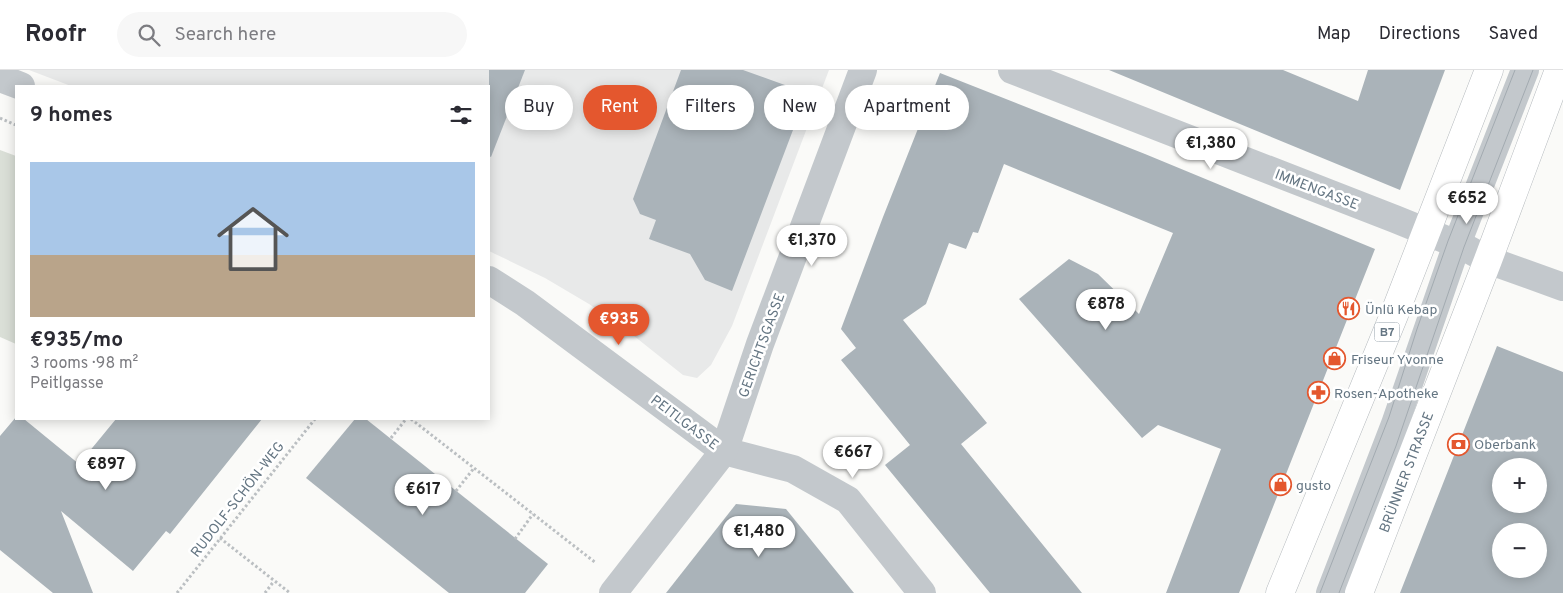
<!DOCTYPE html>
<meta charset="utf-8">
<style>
:root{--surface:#fff;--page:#f7f7f7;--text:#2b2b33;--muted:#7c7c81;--line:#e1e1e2;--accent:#e4572e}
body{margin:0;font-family:Overpass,sans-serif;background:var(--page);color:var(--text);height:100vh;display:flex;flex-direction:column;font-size:19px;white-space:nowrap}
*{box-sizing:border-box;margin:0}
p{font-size:16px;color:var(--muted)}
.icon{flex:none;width:28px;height:28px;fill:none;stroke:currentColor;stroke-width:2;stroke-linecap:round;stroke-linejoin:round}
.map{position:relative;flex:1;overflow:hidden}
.sheet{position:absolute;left:15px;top:15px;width:475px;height:335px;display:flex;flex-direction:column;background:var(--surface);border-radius:0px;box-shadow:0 2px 12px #0003}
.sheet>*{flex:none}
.guide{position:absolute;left:505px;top:15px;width:475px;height:45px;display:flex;gap:10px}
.buttons{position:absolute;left:1492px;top:388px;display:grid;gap:10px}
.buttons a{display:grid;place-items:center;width:55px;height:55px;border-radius:50%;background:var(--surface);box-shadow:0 2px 12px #0003;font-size:25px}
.price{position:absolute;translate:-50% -42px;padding:0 11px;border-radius:18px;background:#fff;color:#222;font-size:16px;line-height:32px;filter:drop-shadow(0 1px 2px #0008)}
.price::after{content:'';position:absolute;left:50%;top:30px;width:15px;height:11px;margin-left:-8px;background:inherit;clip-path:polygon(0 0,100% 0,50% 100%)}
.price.active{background:var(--accent);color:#fff}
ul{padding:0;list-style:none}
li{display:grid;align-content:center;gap:10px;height:265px;padding:0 15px}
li+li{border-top:1px solid var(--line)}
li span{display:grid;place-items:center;height:155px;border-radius:0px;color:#555}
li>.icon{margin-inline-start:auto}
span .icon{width:90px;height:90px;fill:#fffc;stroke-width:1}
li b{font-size:21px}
h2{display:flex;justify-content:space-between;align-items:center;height:60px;padding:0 15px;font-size:21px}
.tag{padding:0 18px;border-radius:22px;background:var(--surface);box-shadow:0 2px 12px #0003;font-size:18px;line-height:45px}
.tag.active{background:var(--accent);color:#fff}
header{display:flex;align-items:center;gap:30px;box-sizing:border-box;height:70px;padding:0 25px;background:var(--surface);border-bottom:1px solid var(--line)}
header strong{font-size:24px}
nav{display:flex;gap:28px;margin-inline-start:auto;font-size:18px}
.search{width:350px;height:45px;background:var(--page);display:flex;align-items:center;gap:12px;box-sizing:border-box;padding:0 18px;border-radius:28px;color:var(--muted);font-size:19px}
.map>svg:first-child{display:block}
.built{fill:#e8e9e9}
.green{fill:#dadfd7}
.building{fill:#aab3b9;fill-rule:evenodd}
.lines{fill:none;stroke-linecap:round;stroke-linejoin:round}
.major-casing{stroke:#b5babe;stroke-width:29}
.path{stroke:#bbbfc2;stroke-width:3;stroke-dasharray:2.5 2.5;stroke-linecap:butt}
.minor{stroke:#c3c8cc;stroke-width:28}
.major{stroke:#fff;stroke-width:28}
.tram{stroke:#a2aab0;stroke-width:1}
.labels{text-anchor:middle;stroke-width:5;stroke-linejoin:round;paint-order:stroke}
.shield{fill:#fff;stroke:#939fa8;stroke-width:1}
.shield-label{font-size:12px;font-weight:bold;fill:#657683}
.street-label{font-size:14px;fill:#657683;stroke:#fff}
.poi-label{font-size:14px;fill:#657683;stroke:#fff;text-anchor:start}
</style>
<header>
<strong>Roofr</strong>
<div class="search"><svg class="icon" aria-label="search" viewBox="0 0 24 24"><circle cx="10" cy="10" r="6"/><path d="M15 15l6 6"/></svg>Search here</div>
<nav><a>Map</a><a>Directions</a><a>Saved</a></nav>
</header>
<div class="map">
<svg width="1563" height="523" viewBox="0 0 1563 523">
<rect width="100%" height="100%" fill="#fafaf8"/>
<polygon class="built" points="29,0 829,0 732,256 711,295 697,308 683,305 634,266 589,234 545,208 489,181 489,16 71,16"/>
<polygon class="green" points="0,80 16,86 16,274 0,267"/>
<g class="building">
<polygon points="489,0 525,0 491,87 489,86"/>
<polygon points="681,0 743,0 807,23 732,221 705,210 690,184 649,169 656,150 640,144 633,129"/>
<polygon points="1109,0 1283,0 1358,31 1368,0 1445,0 1400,120"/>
<polygon points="940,3 1145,84 1375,179 1239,523 1166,523 1221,379 1158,355 1142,368 1019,229 1069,189 1098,204 1139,244 1173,163 1004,94 978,163 973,162 966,179 949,173 926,234 903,250 987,353 961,374 1082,523 990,523 885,395 910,375 841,290 856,278 841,259 883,147"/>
<path d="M1497 276 1563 302V523H1400ZM1501 396H1539V434H1501ZM1501 461H1539V499H1501Z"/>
<polygon points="16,347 16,349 24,349 79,394 116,349 262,349 170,464 166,461 133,501 61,441 93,523 53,523 0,480 0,366"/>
<polygon points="355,349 366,349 548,494 525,523 449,523 306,408"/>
<polygon points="736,434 786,439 854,523 666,523"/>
</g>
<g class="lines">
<defs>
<g id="major">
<polyline points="1280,523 1394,245 1489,0"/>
<polyline points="1359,523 1488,190 1559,0"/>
</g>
</defs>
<use href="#major" class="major-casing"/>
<g class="path">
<polyline points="0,48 16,55"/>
<polyline points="411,349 596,493"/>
<polyline points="391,368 406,349"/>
<polyline points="456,421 474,398"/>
<polyline points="220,468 290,523"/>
<polyline points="515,469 533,444"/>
<polyline points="177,523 315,349"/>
<polyline points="265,523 274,511"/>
</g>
<g class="minor">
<polyline points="1012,0 1395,149 1464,177 1488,190 1563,217"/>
<polyline points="0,8 21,16"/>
<polyline points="489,210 525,233 724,381 793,399 848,430 922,523"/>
<polyline points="613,523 724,381 760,274 863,0"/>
<polyline points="1330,523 1395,354 1457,174 1525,0"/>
</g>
<use href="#major" class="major"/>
<g class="tram">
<polyline points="1320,523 1389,347 1417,259 1448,171 1515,0"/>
<polyline points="1339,523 1396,376 1464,177 1533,0"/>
</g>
</g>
<defs>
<symbol id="restaurant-ring" viewBox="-11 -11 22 22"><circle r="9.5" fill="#fff" stroke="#e4572e" stroke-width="1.5"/><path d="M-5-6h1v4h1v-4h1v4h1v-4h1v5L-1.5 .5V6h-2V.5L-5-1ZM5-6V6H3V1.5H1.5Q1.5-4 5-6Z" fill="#e4572e"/></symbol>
<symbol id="shop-ring" viewBox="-11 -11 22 22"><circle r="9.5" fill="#fff" stroke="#e4572e" stroke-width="1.5"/><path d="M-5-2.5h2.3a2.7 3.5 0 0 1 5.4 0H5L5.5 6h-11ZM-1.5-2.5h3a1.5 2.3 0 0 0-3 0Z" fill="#e4572e"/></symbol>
<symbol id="pharmacy-ring" viewBox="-11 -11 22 22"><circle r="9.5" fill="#fff" stroke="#e4572e" stroke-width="1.5"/><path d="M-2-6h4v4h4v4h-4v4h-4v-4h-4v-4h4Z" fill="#e4572e"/></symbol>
<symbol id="bank-ring" viewBox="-11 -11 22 22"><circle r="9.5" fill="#fff" stroke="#e4572e" stroke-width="1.5"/><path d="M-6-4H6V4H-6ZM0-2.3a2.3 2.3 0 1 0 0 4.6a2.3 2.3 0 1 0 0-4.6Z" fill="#e4572e"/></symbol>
</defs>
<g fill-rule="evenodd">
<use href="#restaurant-ring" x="1336" y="226" width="25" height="25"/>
<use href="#shop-ring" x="1322" y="276" width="25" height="25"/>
<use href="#pharmacy-ring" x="1306" y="310" width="25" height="25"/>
<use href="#bank-ring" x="1446" y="362" width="25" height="25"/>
<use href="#shop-ring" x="1268" y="402" width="25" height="25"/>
</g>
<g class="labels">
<rect class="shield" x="1374.5" y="252.5" width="25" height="19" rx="4"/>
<g class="shield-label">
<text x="1387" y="266">B7</text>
</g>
<g class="street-label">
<text transform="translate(1317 119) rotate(21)" y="5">IMMENGASSE</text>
<text transform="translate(761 275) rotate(-70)" y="5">GERICHTSGASSE</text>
<text transform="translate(685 352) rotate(37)" y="5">PEITLGASSE</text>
<text transform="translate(1406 402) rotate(-69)" y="5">BRÜNNER STRASSE</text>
<text transform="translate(237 429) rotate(-52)" y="5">RUDOLF-SCHÖN-WEG</text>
</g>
<g class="poi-label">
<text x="1365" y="244">Ünlü Kebap</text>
<text x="1351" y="294">Friseur Yvonne</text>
<text x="1334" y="328">Rosen-Apotheke</text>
<text x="1474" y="379">Oberbank</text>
<text x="1296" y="420">gusto</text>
</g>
</g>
</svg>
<div class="buttons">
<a>+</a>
<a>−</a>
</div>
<b class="price" style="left:1211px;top:100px">€1,380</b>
<b class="price" style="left:1467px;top:155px">€652</b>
<b class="price" style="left:812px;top:197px">€1,370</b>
<b class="price" style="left:1106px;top:261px">€878</b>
<b class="price active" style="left:619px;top:276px">€935</b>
<b class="price" style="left:853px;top:409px">€667</b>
<b class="price" style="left:106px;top:421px">€897</b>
<b class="price" style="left:423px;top:446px">€617</b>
<b class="price" style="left:759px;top:488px">€1,480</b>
<div class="guide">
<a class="tag">Buy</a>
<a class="tag active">Rent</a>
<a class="tag">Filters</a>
<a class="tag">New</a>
<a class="tag">Apartment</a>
</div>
<section class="sheet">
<h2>9 homes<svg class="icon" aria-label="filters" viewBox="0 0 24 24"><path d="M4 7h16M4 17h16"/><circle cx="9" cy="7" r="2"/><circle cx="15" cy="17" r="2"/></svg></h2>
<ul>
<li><span style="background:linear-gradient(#a9c7e8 60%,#b9a48a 0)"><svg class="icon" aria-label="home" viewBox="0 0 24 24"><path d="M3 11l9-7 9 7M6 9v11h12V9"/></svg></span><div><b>€935/mo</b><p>3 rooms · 98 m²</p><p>Peitlgasse</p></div></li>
</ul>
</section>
</div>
